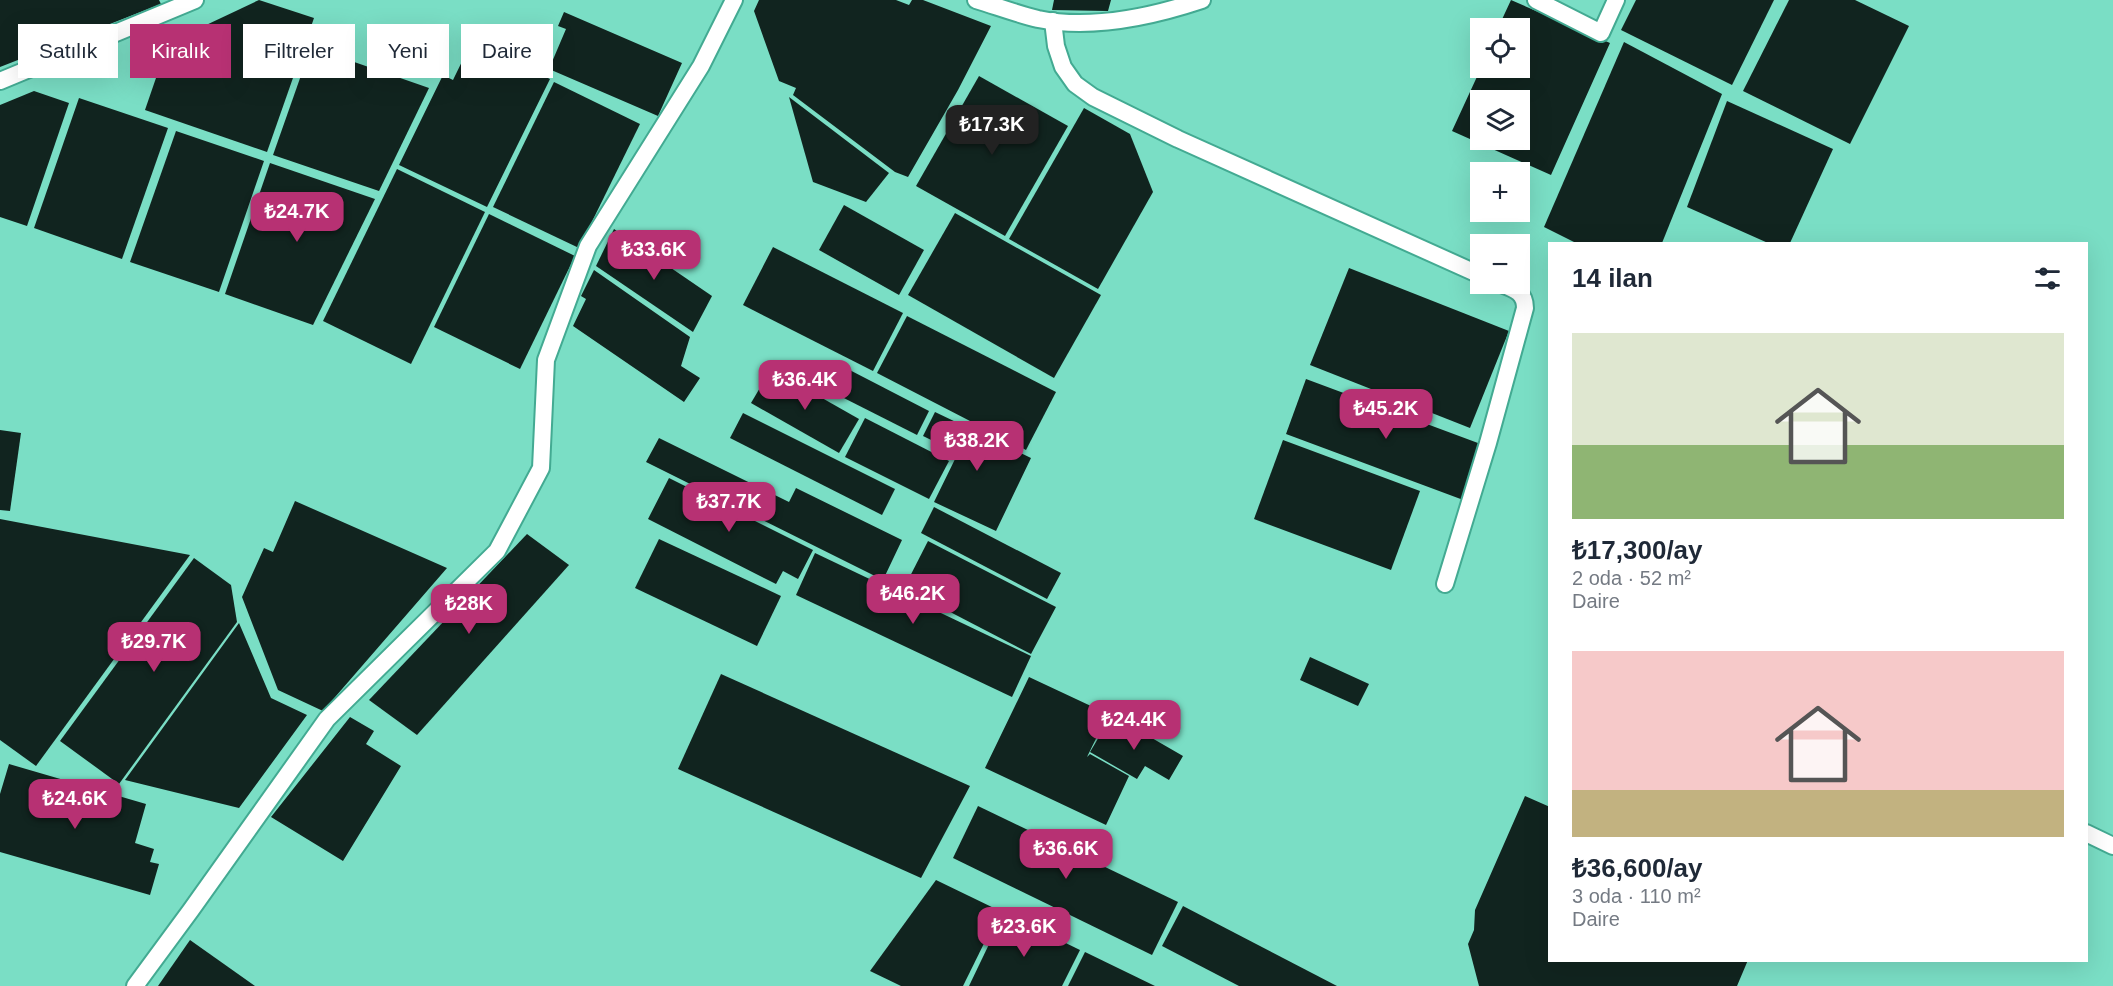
<!DOCTYPE html>
<html lang="tr">
<meta charset="utf-8">
<style>
:root{--surface:#fff;--page:#f6f6f7;--text:#1f2937;--muted:#747a83;--accent:#b73173}
body{margin:0;font-family:Helvetica,sans-serif;background:var(--page);color:var(--text);height:100vh;display:flex;flex-direction:column;font-size:22px;white-space:nowrap}
*{box-sizing:border-box;margin:0}
p{font-size:20px;color:var(--muted)}
.icon{flex:none;width:33px;height:33px;fill:none;stroke:currentColor;stroke-width:2;stroke-linecap:round;stroke-linejoin:round}
.map{position:relative;flex:1;overflow:hidden}
.sheet{position:absolute;left:1548px;top:242px;width:540px;height:720px;display:flex;flex-direction:column;background:var(--surface);border-radius:0px;box-shadow:0 6px 24px #0002}
.sheet>*{flex:none}
.banner{position:absolute;left:18px;top:24px;width:570px;height:54px;display:flex;gap:12px}
.buttons{position:absolute;left:1470px;top:18px;display:grid;gap:12px}
.buttons a{display:grid;place-items:center;width:60px;height:60px;border-radius:0px;background:var(--surface);box-shadow:0 6px 24px #0002;font-size:30px}
.price{position:absolute;translate:-50% -51px;padding:0 14px;border-radius:12px;background:var(--accent);color:#fff;font-size:20px;line-height:39px;filter:drop-shadow(0 2px 3px #0008)}
.price::after{content:'';position:absolute;left:50%;top:36px;width:18px;height:14px;margin-left:-9px;background:inherit;clip-path:polygon(0 0,100% 0,50% 100%)}
.price.on{background:#222;color:#fff}
ul{padding:0;list-style:none}
li{display:grid;align-content:center;gap:12px;height:318px;padding:0 24px}
li span{display:grid;place-items:center;height:186px;border-radius:0px;color:#555}
li>.icon{margin-inline-start:auto}
span .icon{width:108px;height:108px;fill:#fffc;stroke-width:1}
li b{font-size:26px}
h2{display:flex;justify-content:space-between;align-items:center;height:72px;padding:0 24px;font-size:26px}
.tag{padding:0 21px;border-radius:0px;background:var(--surface);box-shadow:0 6px 24px #0002;font-size:21px;line-height:54px}
.tag.on{background:var(--accent);color:#fff}
.map>svg:first-child{display:block}
.building{fill:#11241f;fill-rule:evenodd}
.lines{fill:none;stroke-linecap:round;stroke-linejoin:round}
.street-casing{stroke:#43aa92;stroke-width:20}
.street{stroke:#fff;stroke-width:16}
</style>
<div class="map">
<svg width="2113" height="986" viewBox="0 0 2113 986">
<rect width="100%" height="100%" fill="#7adec5"/>
<g class="building">
<polygon points="0,0 159,0 161,4 0,67"/>
<polygon points="259,0 314,18 267,152 145,110 168,43"/>
<polygon points="759,0 896,0 909,5 912,0 923,0 991,26 958,90 908,177 895,172 793,95 796,88 779,81 754,11"/>
<polygon points="1054,0 1111,0 1108,11 1052,10"/>
<path d="M1511 0 1610 43 1551 175 1452 131 1481 68H1520V28H1498ZM1480 100H1520V140H1480Z"/>
<polygon points="1636,0 1774,0 1732,85 1621,30"/>
<polygon points="1789,0 1855,0 1909,26 1850,144 1743,91"/>
<polygon points="564,12 682,63 658,116 549,69 566,29 558,26"/>
<polygon points="472,41 550,79 487,207 399,165 443,75 453,80"/>
<polygon points="1624,42 1722,94 1662,243 1576,243 1544,227"/>
<polygon points="311,47 429,88 379,191 273,155"/>
<polygon points="979,76 1068,126 1005,236 916,186"/>
<polygon points="554,82 640,124 579,248 493,207"/>
<polygon points="34,91 69,103 27,226 0,217 0,105"/>
<polygon points="789,97 889,173 866,202 813,182"/>
<polygon points="79,98 168,128 122,259 34,228"/>
<polygon points="1727,101 1833,149 1790,243 1768,243 1687,207"/>
<polygon points="1084,108 1130,134 1153,192 1098,289 1009,239"/>
<polygon points="176,131 264,161 219,292 130,262"/>
<polygon points="270,163 375,199 313,325 225,294"/>
<polygon points="397,169 485,212 411,364 323,321"/>
<polygon points="844,205 924,250 899,295 819,250"/>
<polygon points="955,213 1101,295 1054,378 908,295"/>
<polygon points="489,214 575,256 520,369 434,327"/>
<polygon points="614,229 712,296 693,332 596,266"/>
<polygon points="773,247 903,313 873,371 743,305"/>
<polygon points="1349,268 1509,331 1470,428 1310,365"/>
<polygon points="594,270 690,337 681,366 700,378 684,402 573,326 586,299 581,296"/>
<polygon points="907,316 1056,392 1026,450 877,373"/>
<polygon points="838,364 929,411 917,435 826,389"/>
<polygon points="771,369 859,419 839,453 751,403"/>
<polygon points="1306,379 1486,446 1466,501 1286,434"/>
<polygon points="935,412 1031,458 996,531 934,502 958,453 923,436"/>
<polygon points="743,413 895,489 882,515 730,438"/>
<polygon points="865,418 949,461 929,499 845,457"/>
<polygon points="0,430 21,433 10,511 0,510"/>
<polygon points="659,438 789,502 796,488 902,540 883,580 646,462"/>
<polygon points="1283,440 1420,491 1391,570 1254,519"/>
<polygon points="669,478 813,550 798,579 783,571 776,584 648,519"/>
<polygon points="295,501 447,568 323,711 278,690 242,597 264,548 273,552"/>
<polygon points="934,507 1061,573 1047,599 921,533"/>
<polygon points="0,519 190,555 36,766 0,740"/>
<polygon points="527,534 569,565 417,735 369,700"/>
<polygon points="659,539 781,596 757,646 635,588"/>
<polygon points="928,541 1056,607 1031,654 904,588"/>
<polygon points="815,553 1031,656 1012,697 796,595"/>
<polygon points="194,558 231,585 237,622 119,784 60,741"/>
<polygon points="239,623 271,698 307,715 239,808 125,780"/>
<polygon points="1310,657 1369,684 1358,706 1300,680"/>
<polygon points="721,674 970,786 921,878 678,769"/>
<polygon points="1029,677 1108,714 1087,757 1090,754 1129,776 1106,825 985,768"/>
<polygon points="1112,715 1183,756 1169,780 1145,766 1137,779 1090,752"/>
<polygon points="350,717 374,731 366,744 401,766 343,861 271,817"/>
<polygon points="9,764 146,804 135,843 154,849 150,862 159,864 150,895 0,852 0,794"/>
<polygon points="1525,796 1550,807 1550,960 1748,960 1737,986 1479,986 1468,944 1474,930 1475,910"/>
<polygon points="978,806 1178,902 1152,955 953,858"/>
<polygon points="936,880 1000,911 963,986 901,986 870,971"/>
<polygon points="1183,906 1337,986 1239,986 1162,946"/>
<polygon points="1004,913 1080,950 1062,986 969,986"/>
<polygon points="190,940 255,986 158,986"/>
<polygon points="1085,952 1155,986 1068,986"/>
</g>
<g class="lines">
<defs>
<g id="street">
<path d="M976 0C996 6 1017 14 1038 19 1091 30 1151 17 1202 0"/>
<polyline points="1536,0 1601,33 1616,0"/>
<polyline points="1053,21 1056,46 1063,67 1075,84 1093,97 1178,139 1480,275"/>
<polyline points="0,81 195,0"/>
<path d="M1445 584 1488 443 1525 308C1525 292 1514 289 1501 284"/>
<polyline points="2086,833 2113,846"/>
<polyline points="135,986 191,910 327,719 497,551 541,468 546,360 588,246 701,66 734,0"/>
</g>
</defs>
<use href="#street" class="street-casing"/>
<use href="#street" class="street"/>
</g>
</svg>
<div class="buttons">
<a><svg class="icon" aria-label="locate" viewBox="0 0 24 24"><circle cx="12" cy="12" r="6"/><path d="M12 2v4M12 18v4M2 12h4M18 12h4"/></svg></a>
<a><svg class="icon" aria-label="layers" viewBox="0 0 24 24"><path d="M12 4l9 5-9 5-9-5zM3 14l9 5 9-5"/></svg></a>
<a>+</a>
<a>−</a>
</div>
<b class="price on" style="left:992px;top:156px">₺17.3K</b>
<b class="price" style="left:297px;top:243px">₺24.7K</b>
<b class="price" style="left:654px;top:281px">₺33.6K</b>
<b class="price" style="left:805px;top:411px">₺36.4K</b>
<b class="price" style="left:1386px;top:440px">₺45.2K</b>
<b class="price" style="left:977px;top:472px">₺38.2K</b>
<b class="price" style="left:729px;top:533px">₺37.7K</b>
<b class="price" style="left:913px;top:625px">₺46.2K</b>
<b class="price" style="left:469px;top:635px">₺28K</b>
<b class="price" style="left:154px;top:673px">₺29.7K</b>
<b class="price" style="left:1134px;top:751px">₺24.4K</b>
<b class="price" style="left:75px;top:830px">₺24.6K</b>
<b class="price" style="left:1066px;top:880px">₺36.6K</b>
<b class="price" style="left:1024px;top:958px">₺23.6K</b>
<div class="banner">
<a class="tag">Satılık</a>
<a class="tag on">Kiralık</a>
<a class="tag">Filtreler</a>
<a class="tag">Yeni</a>
<a class="tag">Daire</a>
</div>
<section class="sheet">
<h2>14 ilan<svg class="icon" aria-label="filters" viewBox="0 0 24 24"><path d="M4 7h16M4 17h16"/><circle cx="9" cy="7" r="2"/><circle cx="15" cy="17" r="2"/></svg></h2>
<ul>
<li><span style="background:linear-gradient(#dfe7d0 60%,#8fb573 0)"><svg class="icon" aria-label="home" viewBox="0 0 24 24"><path d="M3 11l9-7 9 7M6 9v11h12V9"/></svg></span><div><b>₺17,300/ay</b><p>2 oda · 52 m²</p><p>Daire</p></div></li>
<li><span style="background:linear-gradient(#f6c9c9 75%,#c2b280 0)"><svg class="icon" aria-label="home" viewBox="0 0 24 24"><path d="M3 11l9-7 9 7M6 9v11h12V9"/></svg></span><div><b>₺36,600/ay</b><p>3 oda · 110 m²</p><p>Daire</p></div></li>
</ul>
</section>
</div>
